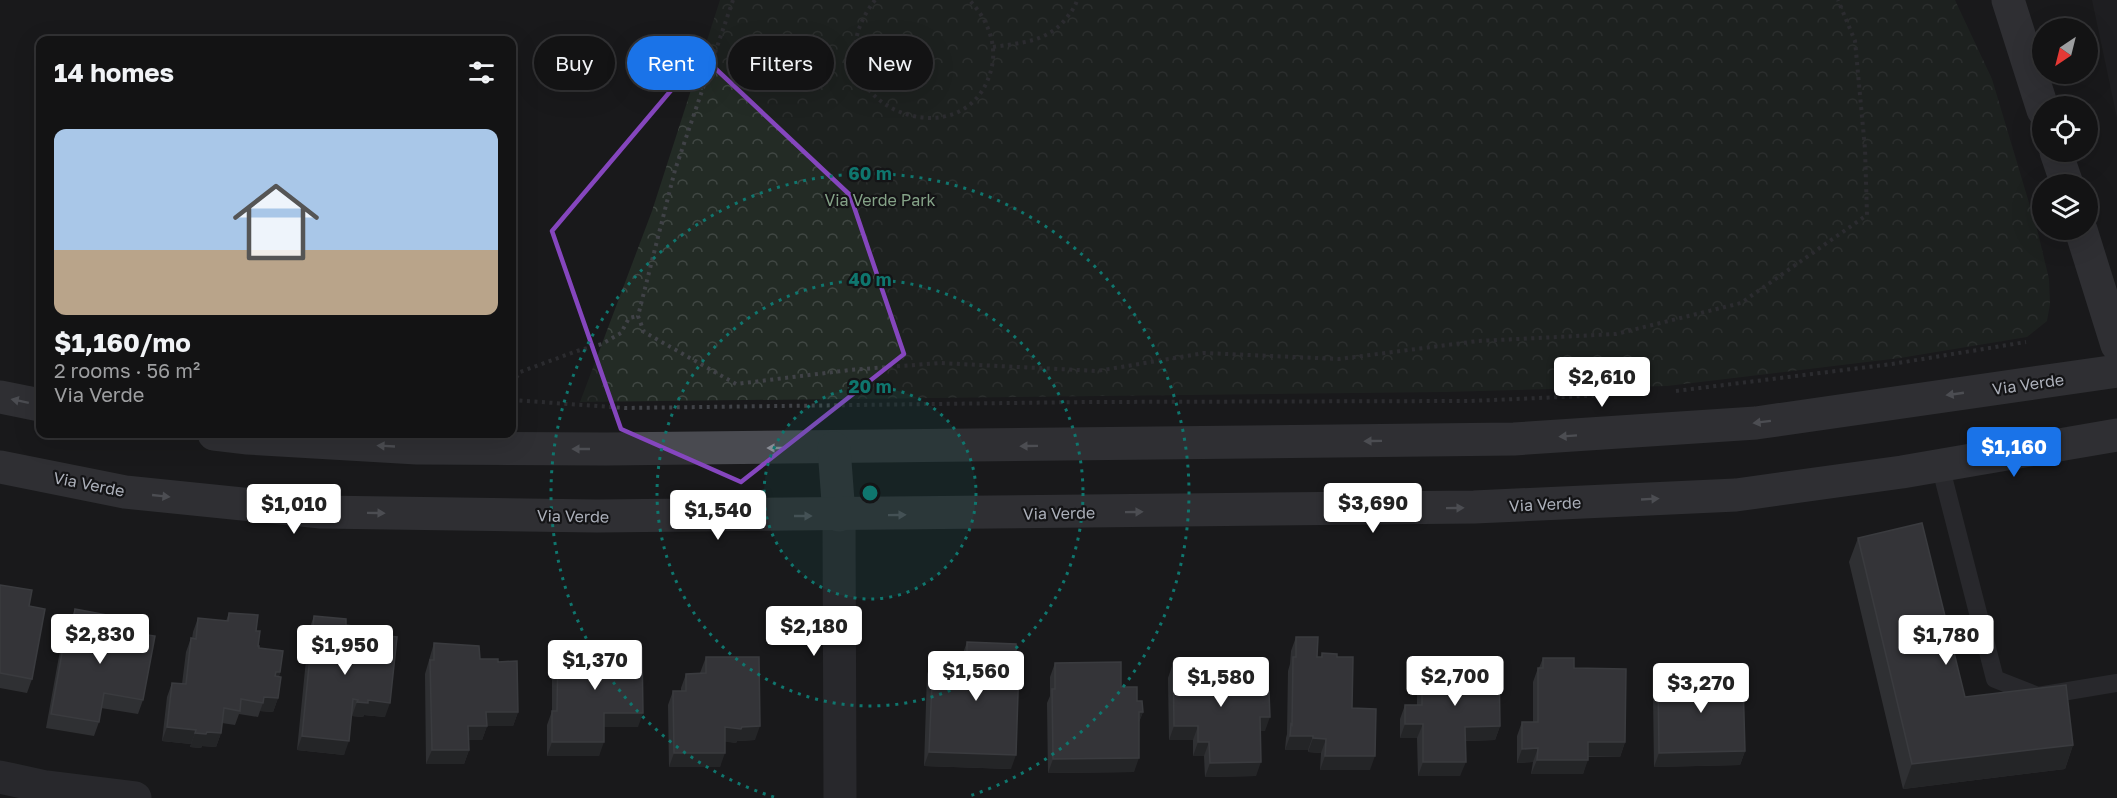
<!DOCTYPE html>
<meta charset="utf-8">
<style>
:root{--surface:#131314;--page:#202022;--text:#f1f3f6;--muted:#9d9ea0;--line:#323234;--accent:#1a73e8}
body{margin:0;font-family:"Golos Text",sans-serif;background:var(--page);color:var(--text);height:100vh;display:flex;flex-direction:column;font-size:22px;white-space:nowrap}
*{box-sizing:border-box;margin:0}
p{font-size:20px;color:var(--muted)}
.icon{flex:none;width:33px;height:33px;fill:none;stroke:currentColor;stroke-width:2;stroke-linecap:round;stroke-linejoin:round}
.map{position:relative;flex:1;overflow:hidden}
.details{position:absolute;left:36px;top:36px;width:480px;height:402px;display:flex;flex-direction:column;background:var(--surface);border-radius:12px;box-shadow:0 6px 24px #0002,0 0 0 2px var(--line)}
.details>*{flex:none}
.top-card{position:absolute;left:534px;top:36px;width:570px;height:54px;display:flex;gap:12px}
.needle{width:39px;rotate:215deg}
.fabs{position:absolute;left:2032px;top:18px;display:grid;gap:12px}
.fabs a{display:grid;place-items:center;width:66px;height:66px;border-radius:50%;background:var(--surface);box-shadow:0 6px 24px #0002,0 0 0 2px var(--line);font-size:30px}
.price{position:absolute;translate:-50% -51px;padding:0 14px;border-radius:6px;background:#fff;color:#222;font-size:20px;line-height:39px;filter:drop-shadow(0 2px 3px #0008)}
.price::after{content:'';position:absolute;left:50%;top:36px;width:18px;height:14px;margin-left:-9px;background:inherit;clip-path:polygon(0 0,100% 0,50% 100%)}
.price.active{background:var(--accent);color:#fff}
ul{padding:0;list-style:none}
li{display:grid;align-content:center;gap:12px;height:318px;padding:0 18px}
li+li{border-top:2px solid var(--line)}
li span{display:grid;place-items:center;height:186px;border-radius:12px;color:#555}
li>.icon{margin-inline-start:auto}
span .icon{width:108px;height:108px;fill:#fffc;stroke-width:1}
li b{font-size:26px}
h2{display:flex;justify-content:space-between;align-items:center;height:72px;padding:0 18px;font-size:26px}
.chip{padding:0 21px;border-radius:27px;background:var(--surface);box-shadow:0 6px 24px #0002,0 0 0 2px var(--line);font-size:21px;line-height:54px}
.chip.active{background:var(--accent);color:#fff}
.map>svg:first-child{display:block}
.built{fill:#252528}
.park{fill:url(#park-crowns)}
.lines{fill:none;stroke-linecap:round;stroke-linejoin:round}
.path{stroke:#404247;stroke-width:4;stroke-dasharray:3 4.5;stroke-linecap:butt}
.lane{stroke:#3a3b40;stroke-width:18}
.street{stroke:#3a3b40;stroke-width:33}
.secondary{stroke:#494a50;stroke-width:33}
.wall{fill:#4a4c50}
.shaded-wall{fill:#323336}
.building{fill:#55565b;stroke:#62646a;stroke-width:1.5}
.oneway{fill:#898c95}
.marked{fill:none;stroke:#8546be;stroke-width:4.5;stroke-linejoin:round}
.ring{fill:none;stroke:#0f766e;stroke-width:3;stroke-dasharray:3 6}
.labels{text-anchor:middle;stroke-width:4.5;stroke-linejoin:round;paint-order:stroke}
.park-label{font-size:16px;fill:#85a388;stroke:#141416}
.street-label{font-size:16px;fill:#acb0ba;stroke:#141416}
.centre{fill:#0f766e;stroke:#141416;stroke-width:3}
.ring-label{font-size:18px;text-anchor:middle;font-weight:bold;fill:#0f766e;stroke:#141416;stroke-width:4.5;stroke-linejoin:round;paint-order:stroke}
</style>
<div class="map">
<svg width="2117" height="798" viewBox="0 0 2117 798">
<defs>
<pattern id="park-crowns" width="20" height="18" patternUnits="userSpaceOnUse" patternTransform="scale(1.5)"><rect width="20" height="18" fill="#232b25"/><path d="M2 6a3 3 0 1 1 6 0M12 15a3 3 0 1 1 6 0" fill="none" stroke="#404743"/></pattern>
</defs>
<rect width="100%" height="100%" fill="#19191b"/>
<polygon class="built" points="2092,0 2117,0 2117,118"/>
<polygon class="park" points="720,0 1955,0 1992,79 2038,233 2049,279 2050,304 2047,321 2027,337 1900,358 1667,386 1445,392 580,402 652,211"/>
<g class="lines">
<g class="path">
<polyline points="733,0 675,170 638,316 644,332 736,384 850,370 940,363 1097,371 1204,353 1339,359 1478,341 1616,334 1741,303 1867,215 1865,149 1855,41 1838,0"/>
<path d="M875 0C797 102 970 170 992 66 997 42 986 17 969 0"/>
<path d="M993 47C1020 43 1046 42 1065 20 1070 13 1075 8 1077 0"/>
<polyline points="512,384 520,372 577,351 602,344 621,333 629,318 638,316"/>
<polyline points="1676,391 1892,364 2026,342"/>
<polyline points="512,400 625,408 1087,402 1470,401 1608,395"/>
</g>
<polyline class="lane" points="1940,465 1995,679 2038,696 2117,683"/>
<g class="street">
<polyline points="839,515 840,798"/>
<polyline points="0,777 46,787 135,798"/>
</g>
<g class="secondary">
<polyline points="2008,0 2043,110"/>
<polyline points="2056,152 2067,184"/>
<polyline points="2081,230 2117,345"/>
<polyline points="0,397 40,405"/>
<polyline points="214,434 248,438 417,448 606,449 1514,439 1756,423 2117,371"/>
<polyline points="834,448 839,515"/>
<polyline points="0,467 125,492 321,512 597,516 1474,507 1736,495 1902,472 2117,435"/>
</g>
</g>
<g class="wall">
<polygon points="1858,538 1965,697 2073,745 2065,769 1903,789 1849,562"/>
<polygon points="0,585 29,606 32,679 27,693 0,688"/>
<polygon points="75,609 116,630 143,700 138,714 101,708 99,722 94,736 46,728 63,634 68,620 71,620"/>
<polygon points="229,613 256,631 259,648 280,672 279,677 278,698 273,712 260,711 258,717 239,714 235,725 222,723 221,733 216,747 202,746 201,748 190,747 191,744 162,741 167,697 172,683 182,684 186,652 191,638 192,639 193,632 198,618 226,621"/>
<polygon points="314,616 346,625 352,632 385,717 364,715 363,717 352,716 352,714 344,755 297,750 309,630"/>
<polygon points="1296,637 1317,657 1321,657 1322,653 1337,657 1370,770 1320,770 1321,753 1308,752 1308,750 1285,750 1286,738 1287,734 1288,671 1290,664 1291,651"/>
<polygon points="967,642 1011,769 924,766 927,674 933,660 962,661 962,656"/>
<polygon points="434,643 480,659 498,662 518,712 513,726 487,726 482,740 468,740 469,750 464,764 426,764 425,674"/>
<polygon points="558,649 638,727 604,727 599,756 547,756 547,725 552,711 552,663"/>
<polygon points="706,657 755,740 737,741 736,743 725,741 720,767 669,767 668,705 673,691 681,691 681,688 686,674 700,673"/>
<polygon points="1543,658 1574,668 1625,742 1620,757 1588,757 1583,774 1531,774 1533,762 1517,763 1517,736 1522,722 1533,722 1533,682 1538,668 1539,668"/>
<polygon points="1055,663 1121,687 1137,701 1143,712 1139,722 1134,772 1048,773 1047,703 1050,696 1050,677"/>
<polygon points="1173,663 1252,692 1265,731 1260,731 1256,776 1205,777 1204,756 1193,756 1193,740 1169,740 1168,678"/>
<polygon points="1422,664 1500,726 1495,740 1465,741 1460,776 1418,776 1417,738 1400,738 1400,719 1405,705 1417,705 1417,678"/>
<polygon points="1674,674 1713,681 1714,681 1716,677 1745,751 1740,765 1654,767 1653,694 1658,680 1672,680"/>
</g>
<g class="shaded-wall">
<polygon points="276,672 280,672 275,686 271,686"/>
<polygon points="264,697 278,698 273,712 260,711 263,703"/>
<polygon points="368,700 390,703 385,717 364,715 363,717 352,716 357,702"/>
<polygon points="486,712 518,712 513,726 487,726 482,740 463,740 468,726"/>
<polygon points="1139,712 1143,712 1137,726"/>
<polygon points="604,713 643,713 638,727 599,727"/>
<polygon points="1260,717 1270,717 1265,731 1255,731"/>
<polygon points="1405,724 1423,724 1417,738 1400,738"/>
<polygon points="760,726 755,740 737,741 736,743 719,741 725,727"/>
<polygon points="1174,726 1198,726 1193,740 1169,740"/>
<polygon points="1500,726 1495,740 1460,741 1465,727"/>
<polygon points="167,727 196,730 191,744 162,741"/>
<polygon points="207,732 221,733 216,747 202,746 201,748 190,747 195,733"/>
<polygon points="302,736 349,741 344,755 297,750"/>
<polygon points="1290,736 1313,736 1308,750 1285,750"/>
<polygon points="1313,738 1326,739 1321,753 1308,752"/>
<polygon points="552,742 604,742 599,756 547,756"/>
<polygon points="1198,742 1209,742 1204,756 1193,756"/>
<polygon points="1588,742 1625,742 1620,757 1583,756"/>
<polygon points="2073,745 2065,769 1903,789 1912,764"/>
<polygon points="1538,748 1533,762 1517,763 1522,749"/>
<polygon points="432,750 469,750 464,764 426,764"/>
<polygon points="1745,751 1740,765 1654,767 1659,753"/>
<polygon points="929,752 1016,755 1011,769 924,766"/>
<polygon points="674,753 725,753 720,767 669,767"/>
<polygon points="1325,756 1375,756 1370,770 1320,770"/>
<polygon points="1139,758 1134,772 1048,773 1053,759"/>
<polygon points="1537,760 1588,760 1583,774 1531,774"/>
<polygon points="1261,762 1256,776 1205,777 1210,763"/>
<polygon points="1423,762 1466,762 1460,776 1418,776"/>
</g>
<g class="building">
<polygon points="1922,523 1965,697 2066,685 2073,745 1912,764 1858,538"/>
<polygon points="0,585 32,590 29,606 45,609 32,679 0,673"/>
<polygon points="75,609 118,617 116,630 155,636 143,700 104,693 99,722 51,714 68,620 73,621"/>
<polygon points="229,613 258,615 256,631 260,631 258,646 259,646 259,648 283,651 280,672 276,672 275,676 281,677 278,698 264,697 263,703 241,699 240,711 224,708 221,733 207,732 206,734 195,733 196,730 167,727 172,683 186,684 191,638 196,639 198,618 228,621"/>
<polygon points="314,616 346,619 346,625 352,626 352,632 397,637 390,703 368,700 368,703 357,702 358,700 353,699 349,741 302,736"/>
<polygon points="1296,637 1318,637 1317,657 1322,657 1322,653 1337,654 1337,657 1353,657 1352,708 1376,709 1375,756 1325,756 1326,739 1313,738 1313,736 1290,736 1291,724 1292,725 1293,657 1296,657"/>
<polygon points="967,642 1016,644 1016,663 1019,663 1016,755 929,752 933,660 967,661"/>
<polygon points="434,643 479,646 480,659 498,659 498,662 517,661 518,712 486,712 487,726 468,726 469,750 432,750 430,660 434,660"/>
<polygon points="642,648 643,713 604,713 604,742 552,742 552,711 557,711 558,649"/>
<polygon points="706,657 759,657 760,726 742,727 741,729 725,727 725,753 674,753 673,691 686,691 686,674 706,673"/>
<polygon points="1543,658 1574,658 1574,668 1626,669 1625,742 1588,742 1588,760 1537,760 1538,748 1522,749 1522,722 1538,722 1538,668 1543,668"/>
<polygon points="1251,661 1252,692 1269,692 1270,717 1260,717 1261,762 1210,763 1209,742 1198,742 1198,726 1174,726 1173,663"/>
<polygon points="1121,662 1121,687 1137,687 1137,701 1142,701 1143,712 1139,712 1139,758 1053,759 1052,689 1055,689 1055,663"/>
<polygon points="1499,663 1500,726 1465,727 1466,762 1423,762 1423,724 1405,724 1405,705 1422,705 1422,664"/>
<polygon points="1713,673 1713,681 1716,681 1716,677 1731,676 1732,679 1743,680 1745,751 1659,753 1658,680 1674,680 1674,674"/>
</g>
<defs><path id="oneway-solid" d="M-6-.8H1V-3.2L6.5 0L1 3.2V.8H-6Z" transform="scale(1.5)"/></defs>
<g class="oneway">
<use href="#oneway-solid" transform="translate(1955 394) rotate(172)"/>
<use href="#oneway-solid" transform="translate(20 401) rotate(-168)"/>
<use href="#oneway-solid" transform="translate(1762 422) rotate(173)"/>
<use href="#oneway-solid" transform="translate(1568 436) rotate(176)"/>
<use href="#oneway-solid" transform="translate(1373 441) rotate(179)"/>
<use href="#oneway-solid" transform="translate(386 446) rotate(-177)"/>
<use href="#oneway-solid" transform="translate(1029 446) rotate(179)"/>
<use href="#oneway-solid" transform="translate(776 448) rotate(180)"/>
<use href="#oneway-solid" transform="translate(581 449) rotate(-180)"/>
<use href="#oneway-solid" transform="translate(161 496) rotate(6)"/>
<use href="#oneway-solid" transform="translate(1650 499) rotate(-3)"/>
<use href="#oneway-solid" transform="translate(1455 508) rotate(-1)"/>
<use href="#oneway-solid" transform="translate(1134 512) rotate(-1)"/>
<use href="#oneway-solid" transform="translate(376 513) rotate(1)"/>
<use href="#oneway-solid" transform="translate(897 515) rotate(-1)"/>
<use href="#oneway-solid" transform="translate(803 516)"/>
</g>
<path d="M0 0H2117V798H0ZM701 55 850 195 904 354 741 482 621 429 552 231Z" fill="#19191b" fill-opacity=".55" fill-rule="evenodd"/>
<path class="marked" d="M701 55 850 195 904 354 741 482 621 429 552 231Z"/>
<circle cx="870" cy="493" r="106" fill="#0f766e" fill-opacity=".12"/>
<g class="ring">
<circle cx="870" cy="493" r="106"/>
<circle cx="870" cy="493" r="213"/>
<path d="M774 797A319 319 0 1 1 966 797"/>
</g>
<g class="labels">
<g class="park-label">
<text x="880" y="206">Via Verde Park</text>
</g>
<g class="street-label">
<text transform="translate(2028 384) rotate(-8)" y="6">Via Verde</text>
<text transform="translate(89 484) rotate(11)" y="6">Via Verde</text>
<text transform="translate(1545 504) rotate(-3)" y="6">Via Verde</text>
<text transform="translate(1059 513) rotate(-1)" y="6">Via Verde</text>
<text transform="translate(573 516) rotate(1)" y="6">Via Verde</text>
</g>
</g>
<circle cx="870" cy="493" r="9" class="centre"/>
<g class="ring-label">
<text x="870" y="180">60 m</text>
<text x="870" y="286">40 m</text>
<text x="870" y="393">20 m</text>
</g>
</svg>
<div class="fabs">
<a><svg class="needle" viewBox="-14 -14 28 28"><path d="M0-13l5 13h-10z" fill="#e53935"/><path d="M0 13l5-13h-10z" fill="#9d9ea0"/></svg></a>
<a><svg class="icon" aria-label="locate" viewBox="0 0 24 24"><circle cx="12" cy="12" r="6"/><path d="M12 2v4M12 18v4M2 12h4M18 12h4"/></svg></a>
<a><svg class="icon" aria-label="layers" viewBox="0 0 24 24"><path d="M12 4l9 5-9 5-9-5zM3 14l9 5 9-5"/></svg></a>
</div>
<b class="price" style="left:1602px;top:408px">$2,610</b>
<b class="price active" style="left:2014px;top:478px">$1,160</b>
<b class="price" style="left:1373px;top:534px">$3,690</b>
<b class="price" style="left:294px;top:535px">$1,010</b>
<b class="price" style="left:718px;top:541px">$1,540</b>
<b class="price" style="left:814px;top:657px">$2,180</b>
<b class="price" style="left:100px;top:665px">$2,830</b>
<b class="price" style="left:1946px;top:666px">$1,780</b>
<b class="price" style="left:345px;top:676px">$1,950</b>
<b class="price" style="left:595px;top:691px">$1,370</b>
<b class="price" style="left:976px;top:702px">$1,560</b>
<b class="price" style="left:1455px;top:707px">$2,700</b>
<b class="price" style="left:1221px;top:708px">$1,580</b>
<b class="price" style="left:1701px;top:714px">$3,270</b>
<div class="top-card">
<a class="chip">Buy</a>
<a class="chip active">Rent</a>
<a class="chip">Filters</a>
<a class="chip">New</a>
</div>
<section class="details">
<h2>14 homes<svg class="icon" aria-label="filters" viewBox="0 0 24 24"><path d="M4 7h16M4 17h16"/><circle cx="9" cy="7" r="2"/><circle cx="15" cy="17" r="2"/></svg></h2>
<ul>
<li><span style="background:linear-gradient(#a9c7e8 65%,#b9a48a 0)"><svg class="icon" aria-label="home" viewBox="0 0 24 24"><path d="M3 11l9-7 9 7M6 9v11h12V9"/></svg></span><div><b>$1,160/mo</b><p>2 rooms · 56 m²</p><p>Via Verde</p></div></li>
</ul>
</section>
</div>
